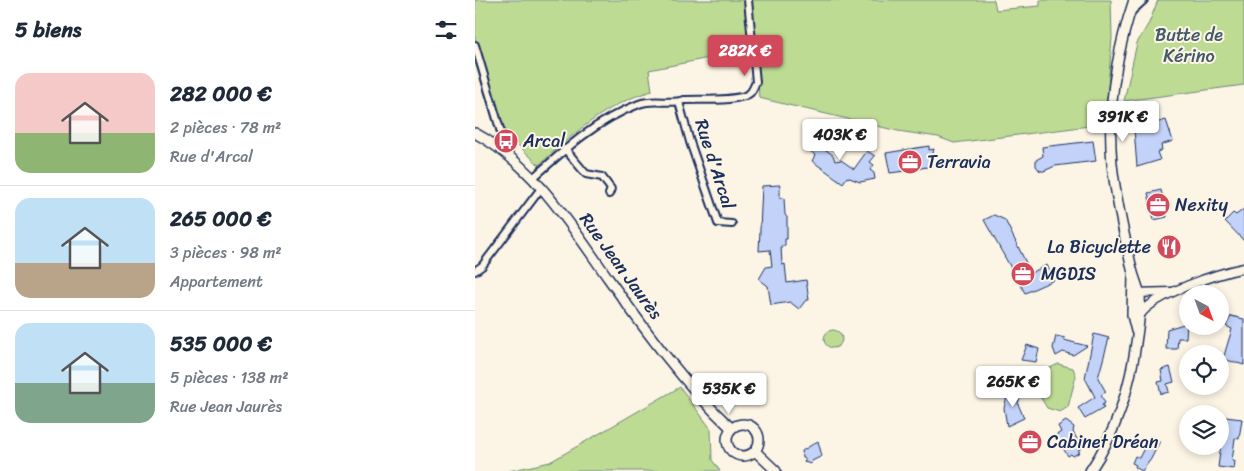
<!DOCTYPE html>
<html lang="fr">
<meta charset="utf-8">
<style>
:root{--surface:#fff;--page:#f6f6f7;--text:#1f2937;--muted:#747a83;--line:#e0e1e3;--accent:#d1495b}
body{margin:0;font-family:Sriracha,sans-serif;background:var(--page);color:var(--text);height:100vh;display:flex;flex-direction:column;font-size:19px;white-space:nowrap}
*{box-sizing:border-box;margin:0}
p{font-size:16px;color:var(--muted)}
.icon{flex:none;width:28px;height:28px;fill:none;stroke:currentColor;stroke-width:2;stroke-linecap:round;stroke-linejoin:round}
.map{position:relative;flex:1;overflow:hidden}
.sheet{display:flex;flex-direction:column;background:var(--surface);width:475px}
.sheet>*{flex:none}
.needle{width:32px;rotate:139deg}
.buttons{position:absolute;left:704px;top:285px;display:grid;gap:10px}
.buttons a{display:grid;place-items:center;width:50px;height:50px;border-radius:50%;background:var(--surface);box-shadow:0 2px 8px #0003;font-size:25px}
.price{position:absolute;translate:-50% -42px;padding:0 11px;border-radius:5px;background:#fff;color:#222;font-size:16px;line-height:32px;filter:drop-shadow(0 1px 2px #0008)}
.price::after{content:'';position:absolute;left:50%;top:30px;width:15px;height:11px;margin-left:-8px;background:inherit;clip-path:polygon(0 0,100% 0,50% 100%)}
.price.current{background:var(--accent);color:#fff}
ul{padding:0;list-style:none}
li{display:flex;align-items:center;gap:15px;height:125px;padding:0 15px}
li+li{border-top:1px solid var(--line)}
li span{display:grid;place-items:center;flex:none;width:140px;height:100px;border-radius:15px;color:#555}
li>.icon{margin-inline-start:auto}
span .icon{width:60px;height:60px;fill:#fffc;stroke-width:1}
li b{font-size:21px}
h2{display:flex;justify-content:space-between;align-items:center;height:60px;padding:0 15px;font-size:21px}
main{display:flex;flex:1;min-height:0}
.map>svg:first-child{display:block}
.green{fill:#bedb93;stroke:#6c8578}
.building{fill:#c3d2f9;stroke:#1b2f5e}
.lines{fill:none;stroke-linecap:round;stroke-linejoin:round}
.minor-casing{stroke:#1b2f5e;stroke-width:10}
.tertiary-casing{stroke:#1b2f5e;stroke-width:11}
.secondary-casing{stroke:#1b2f5e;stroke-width:12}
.minor{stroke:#fcf5e5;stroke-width:6}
.tertiary{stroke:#fcf5e5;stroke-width:8}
.secondary{stroke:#fcf5e5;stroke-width:9}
.labels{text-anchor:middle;stroke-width:4;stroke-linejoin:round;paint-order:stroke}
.park-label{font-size:18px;fill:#445a6b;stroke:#fcf5e5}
.poi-label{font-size:18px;fill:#1b2f5e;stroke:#fcf5e5;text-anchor:start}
.street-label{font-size:18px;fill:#1b2f5e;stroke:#fcf5e5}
</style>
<main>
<section class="sheet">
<h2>5 biens<svg class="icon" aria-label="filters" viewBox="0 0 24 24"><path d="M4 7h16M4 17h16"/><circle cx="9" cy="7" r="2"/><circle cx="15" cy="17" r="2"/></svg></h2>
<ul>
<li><span style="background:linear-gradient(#f6c9c9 60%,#8fb573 0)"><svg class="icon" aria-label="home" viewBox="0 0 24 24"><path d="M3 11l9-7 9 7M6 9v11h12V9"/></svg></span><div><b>282 000 €</b><p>2 pièces · 78 m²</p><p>Rue d'Arcal</p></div></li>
<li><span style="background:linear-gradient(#bfe0f5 65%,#b9a48a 0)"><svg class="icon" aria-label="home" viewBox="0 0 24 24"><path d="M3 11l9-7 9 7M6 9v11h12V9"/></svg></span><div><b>265 000 €</b><p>3 pièces · 98 m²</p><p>Appartement</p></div></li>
<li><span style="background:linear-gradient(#bfe0f5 60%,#7fa58c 0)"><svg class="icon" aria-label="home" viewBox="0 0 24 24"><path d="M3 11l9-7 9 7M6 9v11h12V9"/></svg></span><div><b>535 000 €</b><p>5 pièces · 138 m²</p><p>Rue Jean Jaurès</p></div></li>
</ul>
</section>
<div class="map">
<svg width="769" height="471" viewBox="0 0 769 471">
<rect width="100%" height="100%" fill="#fcf5e5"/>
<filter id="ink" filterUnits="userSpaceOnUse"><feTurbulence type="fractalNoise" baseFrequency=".02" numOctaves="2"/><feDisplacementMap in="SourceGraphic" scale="10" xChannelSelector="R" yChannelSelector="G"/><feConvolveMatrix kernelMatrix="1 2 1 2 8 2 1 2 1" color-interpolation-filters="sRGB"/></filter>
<g filter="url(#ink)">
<g class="green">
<path d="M0 0H519L521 10 565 6V0H636L637 38 630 124 479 143 463 137 423 131 284 98 281 52 274 50 174 70 177 91C132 103 98 134 64 165L18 121 0 62Z"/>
<polygon points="683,0 769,0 769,85 649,101 662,43 674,23"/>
<circle cx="358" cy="339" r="9"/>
<polygon points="583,364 598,368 601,376 593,407 585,412 572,408 563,393 569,371"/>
<polygon points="205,387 236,429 237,460 245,471 34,471 75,462"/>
</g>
<g class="building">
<polygon points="691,120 698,141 686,145 687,150 682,152 685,160 662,167 659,129"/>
<polygon points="344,125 350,129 349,131 352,133 344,145 358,155 360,161 366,160 379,169 392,151 400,156 395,162 399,165 395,170 399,173 400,179 385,182 372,177 368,183 337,161 340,155 334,150 336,141 334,139"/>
<polygon points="618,141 621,161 580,166 569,171 565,171 561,166 561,160 568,156 567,147"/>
<polygon points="454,146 454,150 459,149 456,159 457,166 436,170 433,168 430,171 415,173 411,153"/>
<polygon points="305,185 305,198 309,198 310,215 312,217 312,239 310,239 310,246 306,246 307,265 310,264 312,283 331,280 334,300 331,300 324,309 315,302 296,305 293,286 284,279 291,267 297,266 295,250 284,251 287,186"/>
<polygon points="686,190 692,217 679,220 673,193"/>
<polygon points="769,209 769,241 750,221 758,213 761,215"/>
<polygon points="519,215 530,220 556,273 572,265 579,280 550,293 509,220"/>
<polygon points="756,316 769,319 769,365 748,359 757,329 751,326"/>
<polygon points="712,323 711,338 703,338 702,349 691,349 692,329"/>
<polygon points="619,334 634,338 623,378 631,392 626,395 630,403 627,405 629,408 610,419 603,408 620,397 610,378"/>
<polygon points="581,336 590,338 589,340 612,346 598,355 588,352 581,356 578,348"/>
<polygon points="552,345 564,349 561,362 546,360"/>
<polygon points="695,367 699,382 692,384 694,392 686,394 683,382 688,381 686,370"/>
<polygon points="534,389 546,392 543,404 549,418 532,426 529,408"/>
<polygon points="750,417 767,419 764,439 760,438 757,461 760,461 759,469 743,467 748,429 746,429"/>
<polygon points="591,421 599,427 598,432 607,448 603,450 605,452 598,456 596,454 593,456 580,436 586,432 583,426"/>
<polygon points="675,436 685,441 676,459 667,471 660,467 661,465 657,463 660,456 664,458"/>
<polygon points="343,441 347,456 337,461 336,464 329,462 331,459 328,458 327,451"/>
</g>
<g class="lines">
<defs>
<g id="minor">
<polyline points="656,12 669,0"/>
<polyline points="0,45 27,136 23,147"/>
<polyline points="204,102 215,142 243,223 257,224"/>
<polyline points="90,149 111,174 127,177 136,189 134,194"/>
<path d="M58 178C90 149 122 120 164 104 179 98 195 105 209 100 224 99 265 102 275 93 278 90 279 86 281 82L273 0"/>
<polyline points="0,271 7,266 67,187"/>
</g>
<g id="tertiary">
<polyline points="658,293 697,292"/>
<path d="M665 315C679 294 744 273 769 268"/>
</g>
<g id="secondary">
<path d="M0 133C59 165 95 224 133 278 170 330 209 384 256 428"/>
<polyline points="658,276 657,315 661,331"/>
<circle cx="268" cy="440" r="16"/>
<polyline points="280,451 301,471"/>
<path d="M615 471C643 430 656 385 662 336 664 322 666 309 665 295 663 286 659 278 657 269 649 235 641 200 637 164 632 108 641 53 659 0"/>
</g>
</defs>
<use href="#minor" class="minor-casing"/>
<use href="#tertiary" class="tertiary-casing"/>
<use href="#secondary" class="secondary-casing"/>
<use href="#minor" class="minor"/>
<use href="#tertiary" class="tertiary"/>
<use href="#secondary" class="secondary"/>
</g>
</g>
<defs>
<symbol id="bus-disc" viewBox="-11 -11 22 22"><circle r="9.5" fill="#d1495b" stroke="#fcf5e5"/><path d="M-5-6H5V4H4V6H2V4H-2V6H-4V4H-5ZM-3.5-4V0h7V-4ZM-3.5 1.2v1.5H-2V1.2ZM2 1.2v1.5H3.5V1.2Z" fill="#fff"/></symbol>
<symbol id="office-disc" viewBox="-11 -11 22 22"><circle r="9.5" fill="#d1495b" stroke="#fcf5e5"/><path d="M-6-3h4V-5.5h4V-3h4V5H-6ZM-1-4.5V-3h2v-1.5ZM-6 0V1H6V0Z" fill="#fff"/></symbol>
<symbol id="restaurant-disc" viewBox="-11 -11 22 22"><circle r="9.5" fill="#d1495b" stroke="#fcf5e5"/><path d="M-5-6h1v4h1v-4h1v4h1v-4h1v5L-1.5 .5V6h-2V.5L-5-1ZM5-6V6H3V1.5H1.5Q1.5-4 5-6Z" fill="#fff"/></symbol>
</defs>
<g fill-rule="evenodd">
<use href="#bus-disc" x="17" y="127" width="28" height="28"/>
<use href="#office-disc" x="421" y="148" width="28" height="28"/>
<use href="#office-disc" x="669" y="191" width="28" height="28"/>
<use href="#restaurant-disc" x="680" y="233" width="28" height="28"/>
<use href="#office-disc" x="534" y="260" width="28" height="28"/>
<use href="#office-disc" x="541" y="428" width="28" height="28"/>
</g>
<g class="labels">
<g class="park-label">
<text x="714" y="41">Butte de<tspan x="714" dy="21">Kérino</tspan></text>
</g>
<g class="poi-label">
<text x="48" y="147">Arcal</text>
<text x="452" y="168">Terravia</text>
<text x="700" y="211">Nexity</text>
<text x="676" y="253" text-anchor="end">La Bicyclette</text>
<text x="566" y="280">MGDIS</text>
<text x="572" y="448">Cabinet Dréan</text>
</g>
<g class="street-label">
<text transform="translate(240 164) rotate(72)" y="6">Rue d'Arcal</text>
<text transform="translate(146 266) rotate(54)" y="6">Rue Jean Jaurès</text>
</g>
</g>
</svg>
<div class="buttons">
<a><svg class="needle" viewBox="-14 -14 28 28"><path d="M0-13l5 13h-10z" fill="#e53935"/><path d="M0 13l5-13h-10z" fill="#747a83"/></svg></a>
<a><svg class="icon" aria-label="locate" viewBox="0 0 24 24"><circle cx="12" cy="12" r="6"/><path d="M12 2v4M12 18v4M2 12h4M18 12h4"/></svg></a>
<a><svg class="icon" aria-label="layers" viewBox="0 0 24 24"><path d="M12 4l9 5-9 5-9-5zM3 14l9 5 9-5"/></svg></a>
</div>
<b class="price current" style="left:270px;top:77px">282K €</b>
<b class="price" style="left:648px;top:143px">391K €</b>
<b class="price" style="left:365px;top:161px">403K €</b>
<b class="price" style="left:538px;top:408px">265K €</b>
<b class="price" style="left:254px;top:415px">535K €</b>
</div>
</main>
